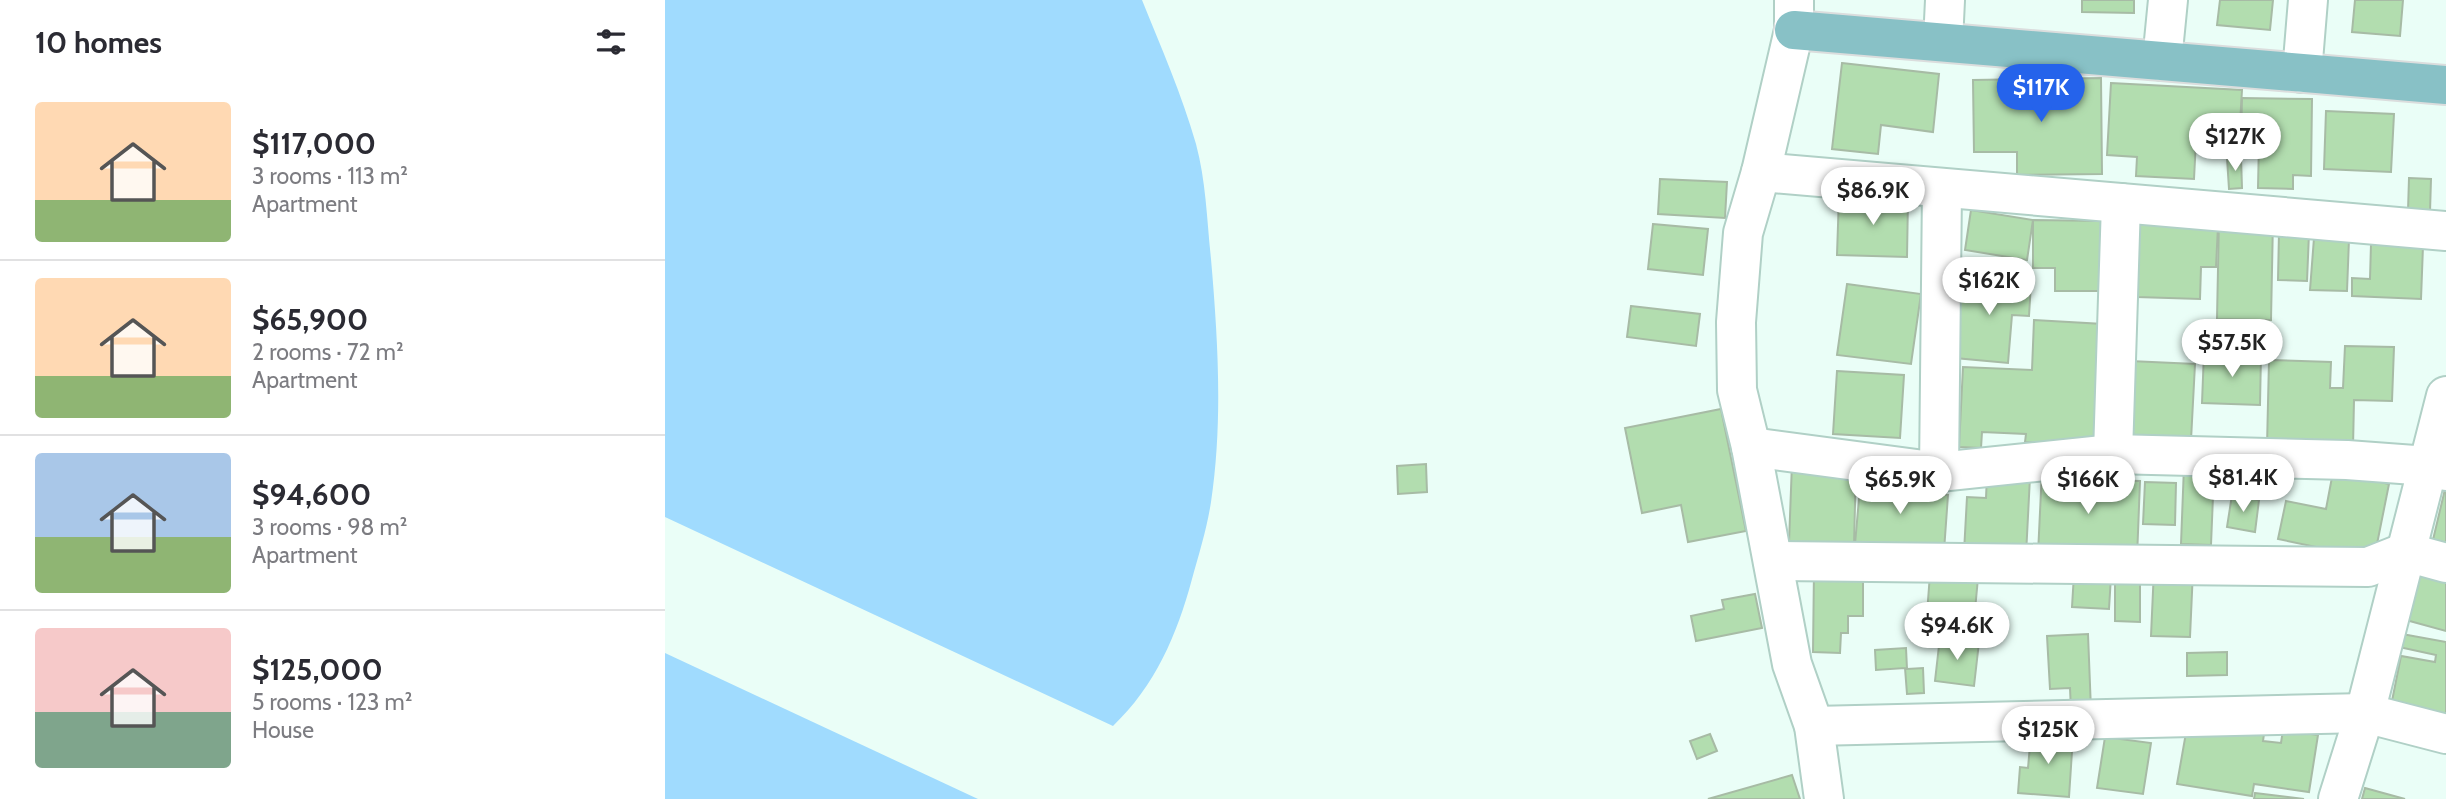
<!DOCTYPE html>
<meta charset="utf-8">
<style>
:root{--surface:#fff;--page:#f2f2f3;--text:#2b2b33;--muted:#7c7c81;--line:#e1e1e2;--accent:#2563eb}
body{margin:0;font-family:Cabin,sans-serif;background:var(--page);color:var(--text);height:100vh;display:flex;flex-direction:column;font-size:26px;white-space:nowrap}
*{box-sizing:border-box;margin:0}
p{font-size:23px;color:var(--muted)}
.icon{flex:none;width:38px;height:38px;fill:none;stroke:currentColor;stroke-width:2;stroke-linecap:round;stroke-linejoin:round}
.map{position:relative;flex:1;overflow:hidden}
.sheet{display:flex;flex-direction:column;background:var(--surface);width:665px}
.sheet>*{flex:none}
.price{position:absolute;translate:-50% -60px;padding:0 16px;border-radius:24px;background:#fff;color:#222;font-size:23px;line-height:46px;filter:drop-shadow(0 2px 4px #0008)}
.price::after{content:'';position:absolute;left:50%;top:42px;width:21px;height:16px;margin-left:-10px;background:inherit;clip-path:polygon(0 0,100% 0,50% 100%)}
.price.selected{background:var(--accent);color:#fff}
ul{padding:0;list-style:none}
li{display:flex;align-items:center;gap:21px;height:175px;padding:0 35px}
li+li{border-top:2px solid var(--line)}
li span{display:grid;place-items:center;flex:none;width:196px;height:140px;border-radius:7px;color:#555}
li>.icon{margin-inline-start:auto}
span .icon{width:84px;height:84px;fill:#fffc;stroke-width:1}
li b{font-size:30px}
h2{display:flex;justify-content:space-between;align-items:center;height:84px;padding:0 35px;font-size:30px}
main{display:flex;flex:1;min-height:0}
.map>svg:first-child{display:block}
.water{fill:#a0dbfe}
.building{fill:#b2ddaf;stroke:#a7bba5;stroke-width:2}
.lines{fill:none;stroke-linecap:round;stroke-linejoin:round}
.minor-casing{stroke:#b0d0c6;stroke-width:42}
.major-casing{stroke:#dbdddd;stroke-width:42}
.minor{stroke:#fff;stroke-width:38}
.major{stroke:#88c1c6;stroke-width:38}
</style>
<main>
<section class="sheet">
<h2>10 homes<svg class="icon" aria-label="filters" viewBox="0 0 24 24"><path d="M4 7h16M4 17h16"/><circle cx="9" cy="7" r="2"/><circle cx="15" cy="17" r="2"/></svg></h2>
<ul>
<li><span style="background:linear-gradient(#ffd9b3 70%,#8fb573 0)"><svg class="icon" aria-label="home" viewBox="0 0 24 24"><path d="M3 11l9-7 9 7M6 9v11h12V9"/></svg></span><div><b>$117,000</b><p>3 rooms · 113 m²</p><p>Apartment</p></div></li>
<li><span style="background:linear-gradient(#ffd9b3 70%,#8fb573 0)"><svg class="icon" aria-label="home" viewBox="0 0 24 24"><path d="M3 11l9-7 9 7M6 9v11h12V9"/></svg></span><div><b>$65,900</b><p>2 rooms · 72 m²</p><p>Apartment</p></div></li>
<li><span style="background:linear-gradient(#a9c7e8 60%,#8fb573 0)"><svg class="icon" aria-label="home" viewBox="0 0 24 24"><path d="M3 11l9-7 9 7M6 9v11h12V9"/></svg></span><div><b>$94,600</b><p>3 rooms · 98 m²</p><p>Apartment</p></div></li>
<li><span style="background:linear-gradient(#f6c9c9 60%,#7fa58c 0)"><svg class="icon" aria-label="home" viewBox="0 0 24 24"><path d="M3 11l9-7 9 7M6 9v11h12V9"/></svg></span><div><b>$125,000</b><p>5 rooms · 123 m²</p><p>House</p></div></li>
</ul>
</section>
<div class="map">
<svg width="1781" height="799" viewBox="0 0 1781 799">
<rect width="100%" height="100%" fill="#eafef7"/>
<g class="water">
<path d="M0 0H477C496 47 517 95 531 144 541 181 542 221 546 259 553 340 558 422 546 502 542 528 534 554 527 579 512 635 490 686 448 726L0 517Z"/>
<polygon points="0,653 313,799 0,799"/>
</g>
<g class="building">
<polygon points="1417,0 1469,0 1469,13 1417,12"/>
<polygon points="1555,0 1608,0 1605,30 1552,25"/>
<polygon points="1690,0 1738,0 1735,36 1687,32"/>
<polygon points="1177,63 1274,74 1268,132 1216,125 1213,154 1167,149"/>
<polygon points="1436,78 1437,174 1352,175 1352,152 1309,152 1308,80"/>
<polygon points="1446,83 1577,90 1575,123 1532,121 1529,179 1471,176 1472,157 1442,155"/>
<polygon points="1577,98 1647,99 1646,176 1628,175 1628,189 1593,188 1594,141 1576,141"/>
<polygon points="1661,111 1729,114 1726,172 1659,169"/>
<polygon points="1576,157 1577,188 1564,189 1562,158"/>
<polygon points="1744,178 1766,179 1765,212 1743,211"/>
<polygon points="995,179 1062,182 1060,218 993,214"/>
<polygon points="1174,196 1243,198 1242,257 1172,255"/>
<polygon points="1306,210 1368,220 1362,260 1300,250"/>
<polygon points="1554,219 1608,220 1606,320 1552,319"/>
<polygon points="1368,220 1440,221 1439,291 1390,291 1390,268 1368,268"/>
<polygon points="988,224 1043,229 1038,275 983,269"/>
<polygon points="1474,224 1553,226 1551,267 1536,267 1535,299 1472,297"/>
<polygon points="1614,232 1644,233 1642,281 1613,280"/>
<polygon points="1649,238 1684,239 1682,291 1645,290"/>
<polygon points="1706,244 1758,246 1756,299 1687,296 1687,278 1705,279"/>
<polygon points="1296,277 1366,283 1364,316 1347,315 1343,363 1290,358"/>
<polygon points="1182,284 1256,294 1246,364 1172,355"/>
<polygon points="966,306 1035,314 1031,346 962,337"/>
<polygon points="1369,320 1438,324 1432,446 1360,442 1361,434 1317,432 1316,448 1294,447 1298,367 1367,370"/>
<polygon points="1680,346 1729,347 1727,401 1689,400 1688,448 1602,446 1604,360 1666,362 1665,388 1678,388"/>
<polygon points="1539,352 1596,354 1595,405 1537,403"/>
<polygon points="1465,361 1530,364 1526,440 1461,437"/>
<polygon points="1172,371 1239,375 1235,438 1168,434"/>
<polygon points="1056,409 1081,531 1023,542 1016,505 977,513 960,428"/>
<polygon points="1127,463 1191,465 1189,545 1124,543"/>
<polygon points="761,464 762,492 733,494 732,466"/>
<polygon points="1519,466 1562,467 1561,497 1548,496 1546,545 1516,544"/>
<polygon points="1377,470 1428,472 1427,480 1475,481 1472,558 1373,554"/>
<polygon points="1668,472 1724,484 1709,559 1613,539 1621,501 1661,509"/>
<polygon points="1322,475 1365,477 1361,555 1299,552 1302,497 1321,498"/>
<polygon points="1196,476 1245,480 1244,492 1283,495 1279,551 1190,544"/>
<polygon points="1480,482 1511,483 1510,525 1478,524"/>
<polygon points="1781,485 1781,548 1767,544"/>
<polygon points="1567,495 1594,500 1590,532 1562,527"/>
<polygon points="1757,563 1781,569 1781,631 1741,620"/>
<polygon points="1489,569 1528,570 1525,637 1486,636"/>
<polygon points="1149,570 1198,571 1198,616 1183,616 1183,633 1176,633 1175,653 1148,652"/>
<polygon points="1450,572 1475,572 1475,622 1450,621"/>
<polygon points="1265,574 1313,578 1308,631 1261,627"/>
<polygon points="1409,574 1446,576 1444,609 1407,607"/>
<polygon points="1090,594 1097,628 1031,641 1026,616 1059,609 1057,600"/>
<polygon points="1423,634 1426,710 1406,711 1405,688 1385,689 1382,636"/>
<polygon points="1737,634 1781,642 1781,722 1725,711 1736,656 1770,662 1771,655 1734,647"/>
<polygon points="1275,637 1314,642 1309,686 1270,681"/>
<polygon points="1241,648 1242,669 1258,668 1259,693 1242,694 1240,668 1211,670 1210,650"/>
<polygon points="1562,652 1562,675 1522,676 1522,653"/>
<polygon points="1522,727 1600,727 1598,741 1616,743 1618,730 1653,735 1644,792 1589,784 1587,796 1512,784"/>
<polygon points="1045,734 1052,751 1032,759 1025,741"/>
<polygon points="1366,734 1408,736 1404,797 1353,793 1355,767 1363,768"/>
<polygon points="1440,737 1486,743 1478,794 1432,788"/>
<polygon points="1127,775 1135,799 1043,799"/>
<polygon points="1700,788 1740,799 1697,799"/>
<polygon points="1590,793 1639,799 1589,799"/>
</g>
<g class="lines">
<defs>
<g id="minor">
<polyline points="1129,0 1129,30 1096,172 1078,233 1071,322 1072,390 1086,447 1127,664 1149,726 1159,799"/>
<polyline points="1278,42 1280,0"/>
<polyline points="1497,61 1503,0"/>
<polyline points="1637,73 1643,0"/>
<polyline points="1096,172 1781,231"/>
<polyline points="1086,447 1274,472 1448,454 1682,460 1763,466 1781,471"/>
<polyline points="1448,454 1456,203"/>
<polyline points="1274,472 1277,189"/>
<polyline points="1108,561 1703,567 1741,552 1781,563"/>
<polyline points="1149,726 1700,713 1781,734"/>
<polyline points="1673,799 1700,713 1781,396"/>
</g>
<polyline id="major" points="1129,30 1781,85"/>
</defs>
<use href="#minor" class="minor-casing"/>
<use href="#major" class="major-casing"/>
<use href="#minor" class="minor"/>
<use href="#major" class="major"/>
</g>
</svg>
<b class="price selected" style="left:1376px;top:124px">$117K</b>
<b class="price" style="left:1570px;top:173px">$127K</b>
<b class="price" style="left:1208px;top:227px">$86.9K</b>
<b class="price" style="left:1324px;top:317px">$162K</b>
<b class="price" style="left:1567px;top:379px">$57.5K</b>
<b class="price" style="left:1578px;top:514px">$81.4K</b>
<b class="price" style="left:1235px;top:516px">$65.9K</b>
<b class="price" style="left:1423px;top:516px">$166K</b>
<b class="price" style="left:1292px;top:662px">$94.6K</b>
<b class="price" style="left:1383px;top:766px">$125K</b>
</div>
</main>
